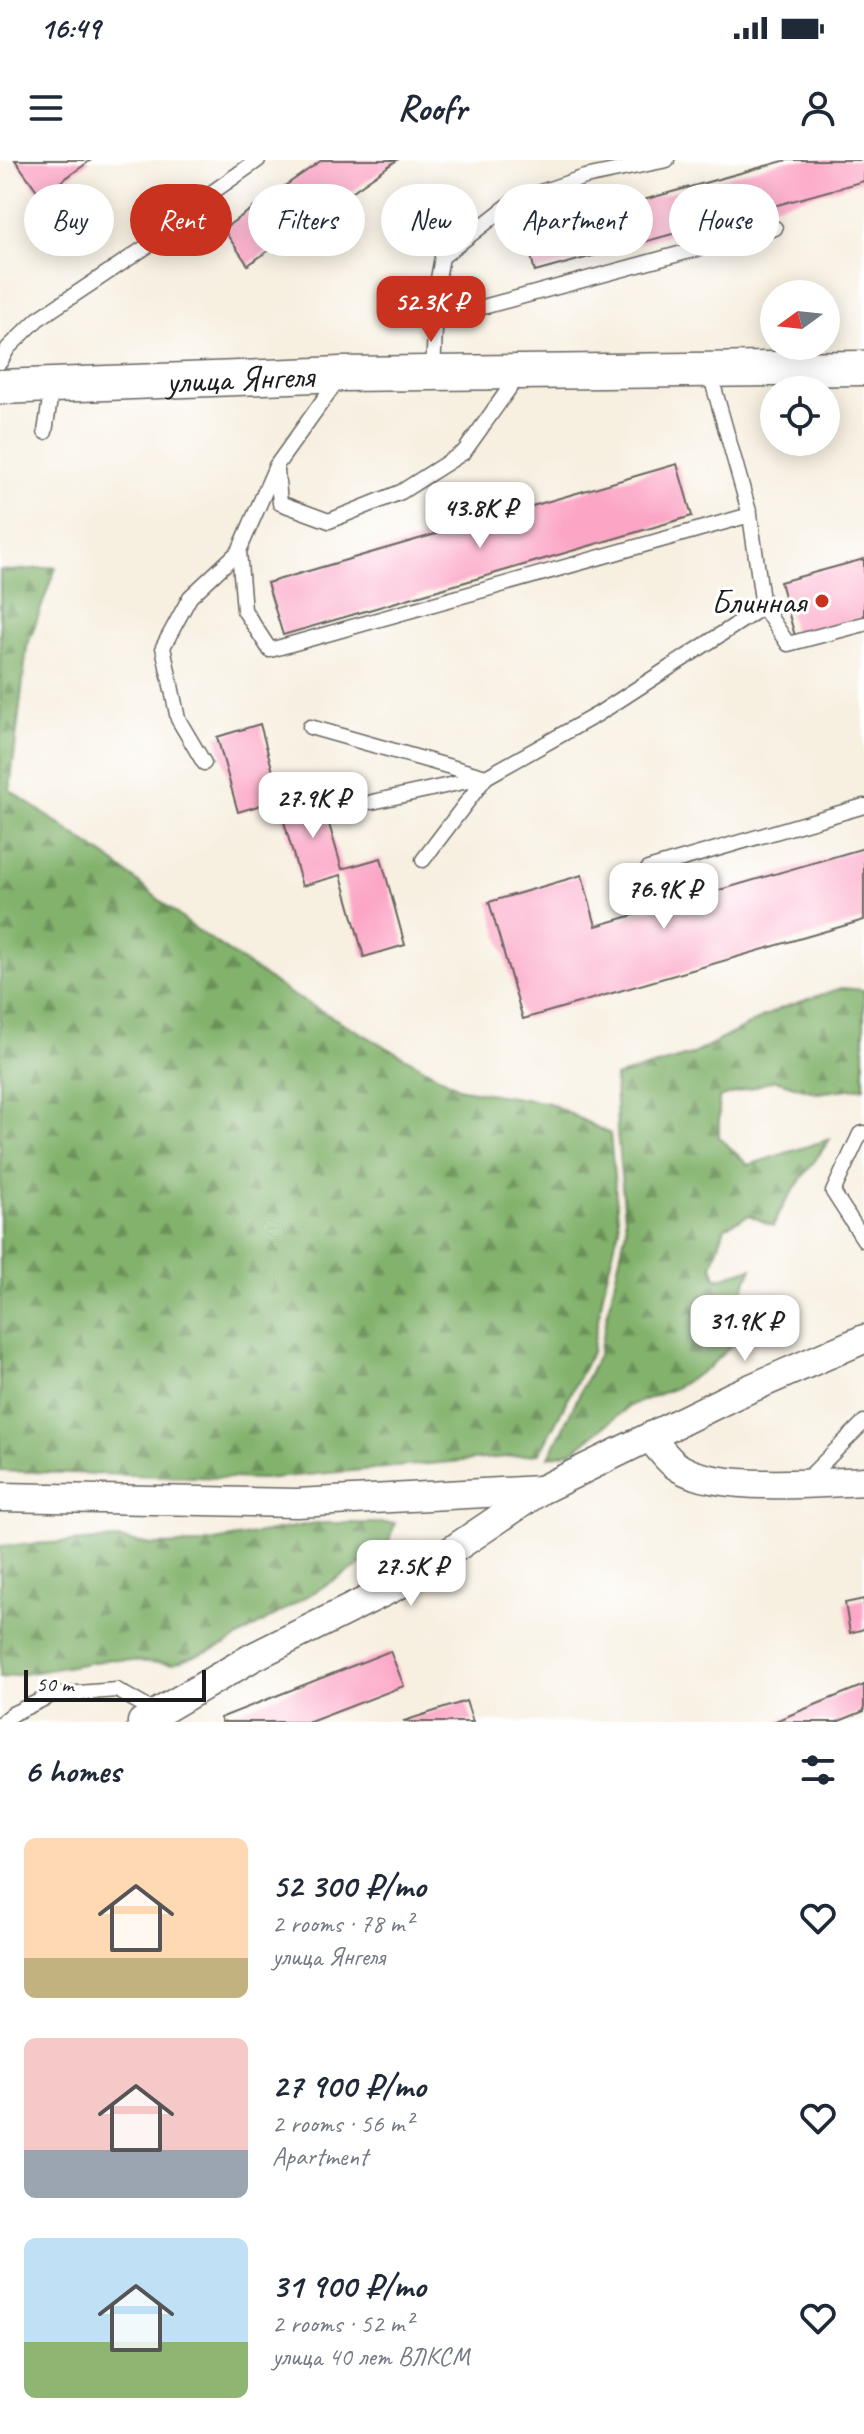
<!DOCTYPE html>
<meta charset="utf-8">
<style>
:root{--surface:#fff;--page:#f2f2f3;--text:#1f2937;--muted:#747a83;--accent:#c8321e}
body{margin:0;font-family:Caveat,sans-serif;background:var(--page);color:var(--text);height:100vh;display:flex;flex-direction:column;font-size:30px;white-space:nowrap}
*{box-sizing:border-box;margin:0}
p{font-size:26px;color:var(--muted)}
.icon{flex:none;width:44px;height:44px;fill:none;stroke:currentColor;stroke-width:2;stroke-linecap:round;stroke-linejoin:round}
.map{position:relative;height:1562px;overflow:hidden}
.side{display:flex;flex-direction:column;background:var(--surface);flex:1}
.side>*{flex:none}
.banner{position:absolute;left:24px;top:24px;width:816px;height:72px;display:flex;gap:16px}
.needle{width:52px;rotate:255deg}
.fabs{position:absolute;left:760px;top:120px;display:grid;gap:16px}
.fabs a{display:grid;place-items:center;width:80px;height:80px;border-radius:50%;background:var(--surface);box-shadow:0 4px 20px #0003;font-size:40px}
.scale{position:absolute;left:24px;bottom:20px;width:182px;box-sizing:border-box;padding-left:8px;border:4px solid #1c1c1c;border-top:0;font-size:22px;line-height:28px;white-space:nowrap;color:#1c1c1c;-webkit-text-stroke:6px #fff;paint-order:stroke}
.price{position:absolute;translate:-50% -68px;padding:0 18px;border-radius:16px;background:#fff;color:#222;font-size:26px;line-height:52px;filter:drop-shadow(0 2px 4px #0008)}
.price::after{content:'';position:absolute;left:50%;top:48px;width:24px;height:18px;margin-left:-12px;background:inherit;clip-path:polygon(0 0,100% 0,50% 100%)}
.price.selected{background:var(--accent);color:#fff}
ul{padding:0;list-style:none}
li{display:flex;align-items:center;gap:24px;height:200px;padding:0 24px}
li span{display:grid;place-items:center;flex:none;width:224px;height:160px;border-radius:12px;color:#555}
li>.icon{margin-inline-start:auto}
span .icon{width:96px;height:96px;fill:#fffc;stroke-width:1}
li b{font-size:34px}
h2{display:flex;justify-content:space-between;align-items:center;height:96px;padding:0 24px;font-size:34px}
.tag{padding:0 28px;border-radius:36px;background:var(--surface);box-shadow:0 4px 20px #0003;font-size:28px;line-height:72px}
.tag.selected{background:var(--accent);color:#fff}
.status{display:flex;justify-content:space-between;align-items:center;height:56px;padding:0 40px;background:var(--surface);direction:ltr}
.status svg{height:22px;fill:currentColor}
header{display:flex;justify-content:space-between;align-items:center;height:104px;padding:0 24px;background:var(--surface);font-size:36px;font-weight:800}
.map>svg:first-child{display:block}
.forest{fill:url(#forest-firs);stroke:#4f6744;stroke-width:2}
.building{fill:#fca6c6}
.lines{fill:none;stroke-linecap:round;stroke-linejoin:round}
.service-casing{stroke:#696661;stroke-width:17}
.minor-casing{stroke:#696661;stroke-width:31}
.tertiary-casing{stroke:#696661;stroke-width:37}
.service{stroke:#fff;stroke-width:14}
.minor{stroke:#fff;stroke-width:28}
.tertiary{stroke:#fff;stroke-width:34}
.poi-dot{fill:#c8321e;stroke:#fff;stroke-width:3}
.labels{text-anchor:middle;stroke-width:6;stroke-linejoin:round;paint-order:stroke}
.street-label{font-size:34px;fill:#1c1c1c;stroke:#fff}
.poi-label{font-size:34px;fill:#1c1c1c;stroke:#fff;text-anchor:end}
</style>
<div class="status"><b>16:49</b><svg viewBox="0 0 49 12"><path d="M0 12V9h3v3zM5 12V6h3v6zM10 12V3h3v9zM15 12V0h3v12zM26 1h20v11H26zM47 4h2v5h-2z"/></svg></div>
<header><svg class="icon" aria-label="menu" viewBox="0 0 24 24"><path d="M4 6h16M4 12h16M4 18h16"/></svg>Roofr<svg class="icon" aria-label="person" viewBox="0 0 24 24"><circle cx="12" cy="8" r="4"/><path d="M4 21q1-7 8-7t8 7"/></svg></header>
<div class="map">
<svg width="864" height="1562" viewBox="0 0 864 1562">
<defs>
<pattern id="forest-firs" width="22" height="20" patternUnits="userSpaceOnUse" patternTransform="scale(2)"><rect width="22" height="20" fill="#82b26c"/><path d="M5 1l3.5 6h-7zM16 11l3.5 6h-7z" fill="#6a9058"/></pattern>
</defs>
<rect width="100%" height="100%" fill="#fff"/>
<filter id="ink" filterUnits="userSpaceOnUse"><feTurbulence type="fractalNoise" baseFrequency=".0125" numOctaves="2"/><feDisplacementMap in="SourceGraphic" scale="16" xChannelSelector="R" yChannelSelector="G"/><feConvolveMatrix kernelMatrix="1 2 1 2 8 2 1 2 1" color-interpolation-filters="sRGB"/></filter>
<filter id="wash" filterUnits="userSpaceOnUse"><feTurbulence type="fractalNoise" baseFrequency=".006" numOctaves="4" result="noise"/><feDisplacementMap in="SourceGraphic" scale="32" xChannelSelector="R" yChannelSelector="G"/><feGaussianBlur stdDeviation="1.8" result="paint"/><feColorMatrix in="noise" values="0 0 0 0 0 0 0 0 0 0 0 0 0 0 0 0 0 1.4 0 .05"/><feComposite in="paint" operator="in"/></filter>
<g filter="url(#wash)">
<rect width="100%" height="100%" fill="#f7efe0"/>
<g class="forest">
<polygon points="56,407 27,487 10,630 112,701 190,765 289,833 462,929 549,943 610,974 619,1068 605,1123 592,1192 539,1294 262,1319 0,1311 0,410 10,411"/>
<path d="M841 828 864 830V927L817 933 775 920 719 938V977L748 1005 830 979C811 1008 787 1034 773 1066L749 1055 725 1067 712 1106 717 1119 752 1108 744 1126 743 1160 736 1181 708 1208 675 1228 631 1245 573 1291 549 1297 599 1193 626 1069 617 972 615 917 691 895 779 849Z"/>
<polygon points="316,1363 395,1363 388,1385 360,1405 225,1485 173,1504 112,1499 0,1518 0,1386 118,1379 152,1385 198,1384"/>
</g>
<g id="blocks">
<g class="building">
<polygon points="15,0 91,0 41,36"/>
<polygon points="322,0 397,0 248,105 223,69"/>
<polygon points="787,0 864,0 864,21 535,112 525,73"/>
<polygon points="677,304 692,356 283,475 267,423"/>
<polygon points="864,399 864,457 795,476 780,422"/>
<polygon points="260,564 280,637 318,626 342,709 381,698 405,785 364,797 341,715 302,726 278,640 238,652 217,577"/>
<polygon points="864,688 864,760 523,859 489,742 582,715 596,766"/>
<polygon points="864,1439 864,1469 850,1473 845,1443"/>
<polygon points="390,1491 404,1526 310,1562 222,1562 220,1558"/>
<polygon points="864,1525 864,1551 837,1562 773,1562"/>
<polygon points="466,1541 473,1562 405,1562 404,1561"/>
</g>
</g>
</g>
<g filter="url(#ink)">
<use href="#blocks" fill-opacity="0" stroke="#696661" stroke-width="2"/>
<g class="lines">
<defs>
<g id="service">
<polyline points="435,160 775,68"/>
<polyline points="0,202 8,188 38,159 194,55 207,36 258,0"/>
<polyline points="433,213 437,124 442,97 514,41 585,17 667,0"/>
<polyline points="45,272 52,226"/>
<polyline points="277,310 280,343 329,361 401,332 464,292 518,216"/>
<polyline points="239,391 244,450 270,490 750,355 709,210"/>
<polyline points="763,447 788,484 864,464"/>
<polyline points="310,567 486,617 372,642"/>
<polyline points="204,603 178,559 163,487 190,437 239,391 276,306 339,218"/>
<polyline points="423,700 486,617 598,554 763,447 750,355"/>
<polyline points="648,709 864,646"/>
<polyline points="864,973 860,974 833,1032 864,1080"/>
<polyline points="805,1321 864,1262"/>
<polyline points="2,1562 12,1554 52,1535 117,1530 157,1553"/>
</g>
<g id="minor">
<path d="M650 1278C658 1286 666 1298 675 1305 712 1333 817 1323 864 1321"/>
<polyline points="0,1337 297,1343 540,1330"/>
<polyline points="142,1562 253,1497 408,1420 541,1330 733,1236 864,1179"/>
</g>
<g id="tertiary">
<path id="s1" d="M0 227 342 214 864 208"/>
</g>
</defs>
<use href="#service" class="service-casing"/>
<use href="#minor" class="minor-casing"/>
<use href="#tertiary" class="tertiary-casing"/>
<use href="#service" class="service"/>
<use href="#minor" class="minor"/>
<use href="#tertiary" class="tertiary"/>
</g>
</g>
<circle class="poi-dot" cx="822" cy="441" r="8"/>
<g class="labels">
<g class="street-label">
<text dy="12" stroke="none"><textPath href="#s1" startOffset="240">улица Янгеля</textPath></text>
</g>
<g class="poi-label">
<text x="806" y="453">Блинная</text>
</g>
</g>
</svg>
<div class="fabs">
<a><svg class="needle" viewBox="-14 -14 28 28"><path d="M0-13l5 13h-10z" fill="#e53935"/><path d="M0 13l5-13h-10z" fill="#747a83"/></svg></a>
<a><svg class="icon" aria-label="locate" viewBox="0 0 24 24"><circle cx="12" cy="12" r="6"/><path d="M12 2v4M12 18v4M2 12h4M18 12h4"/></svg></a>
</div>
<div class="scale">50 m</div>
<b class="price selected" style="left:431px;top:184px">52.3K ₽</b>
<b class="price" style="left:480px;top:390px">43.8K ₽</b>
<b class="price" style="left:313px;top:680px">27.9K ₽</b>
<b class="price" style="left:664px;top:771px">76.9K ₽</b>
<b class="price" style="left:745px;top:1203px">31.9K ₽</b>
<b class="price" style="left:411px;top:1448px">27.5K ₽</b>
<div class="banner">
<a class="tag">Buy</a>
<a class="tag selected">Rent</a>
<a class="tag">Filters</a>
<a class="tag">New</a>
<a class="tag">Apartment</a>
<a class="tag">House</a>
</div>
</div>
<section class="side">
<h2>6 homes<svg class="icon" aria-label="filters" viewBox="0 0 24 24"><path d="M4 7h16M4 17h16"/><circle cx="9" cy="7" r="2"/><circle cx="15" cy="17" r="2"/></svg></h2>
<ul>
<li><span style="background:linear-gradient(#ffd9b3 75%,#c2b280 0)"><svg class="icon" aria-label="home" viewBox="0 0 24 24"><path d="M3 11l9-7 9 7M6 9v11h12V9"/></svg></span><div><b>52 300 ₽/mo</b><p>2 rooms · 78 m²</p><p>улица Янгеля</p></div><svg class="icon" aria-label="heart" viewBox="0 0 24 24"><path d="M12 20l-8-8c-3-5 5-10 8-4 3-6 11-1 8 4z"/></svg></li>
<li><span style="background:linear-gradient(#f6c9c9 70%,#9aa5b1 0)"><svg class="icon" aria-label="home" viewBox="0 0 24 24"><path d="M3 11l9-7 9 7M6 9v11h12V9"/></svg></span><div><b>27 900 ₽/mo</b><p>2 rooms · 56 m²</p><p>Apartment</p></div><svg class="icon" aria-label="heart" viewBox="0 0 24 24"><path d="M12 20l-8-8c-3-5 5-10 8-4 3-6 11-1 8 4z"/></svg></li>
<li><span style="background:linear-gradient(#bfe0f5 65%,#8fb573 0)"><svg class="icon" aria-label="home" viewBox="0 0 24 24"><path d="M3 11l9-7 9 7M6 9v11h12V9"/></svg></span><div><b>31 900 ₽/mo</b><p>2 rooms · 52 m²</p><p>улица 40 лет ВЛКСМ</p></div><svg class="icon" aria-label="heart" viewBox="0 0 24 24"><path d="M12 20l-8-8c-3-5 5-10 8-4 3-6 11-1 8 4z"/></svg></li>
</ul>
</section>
